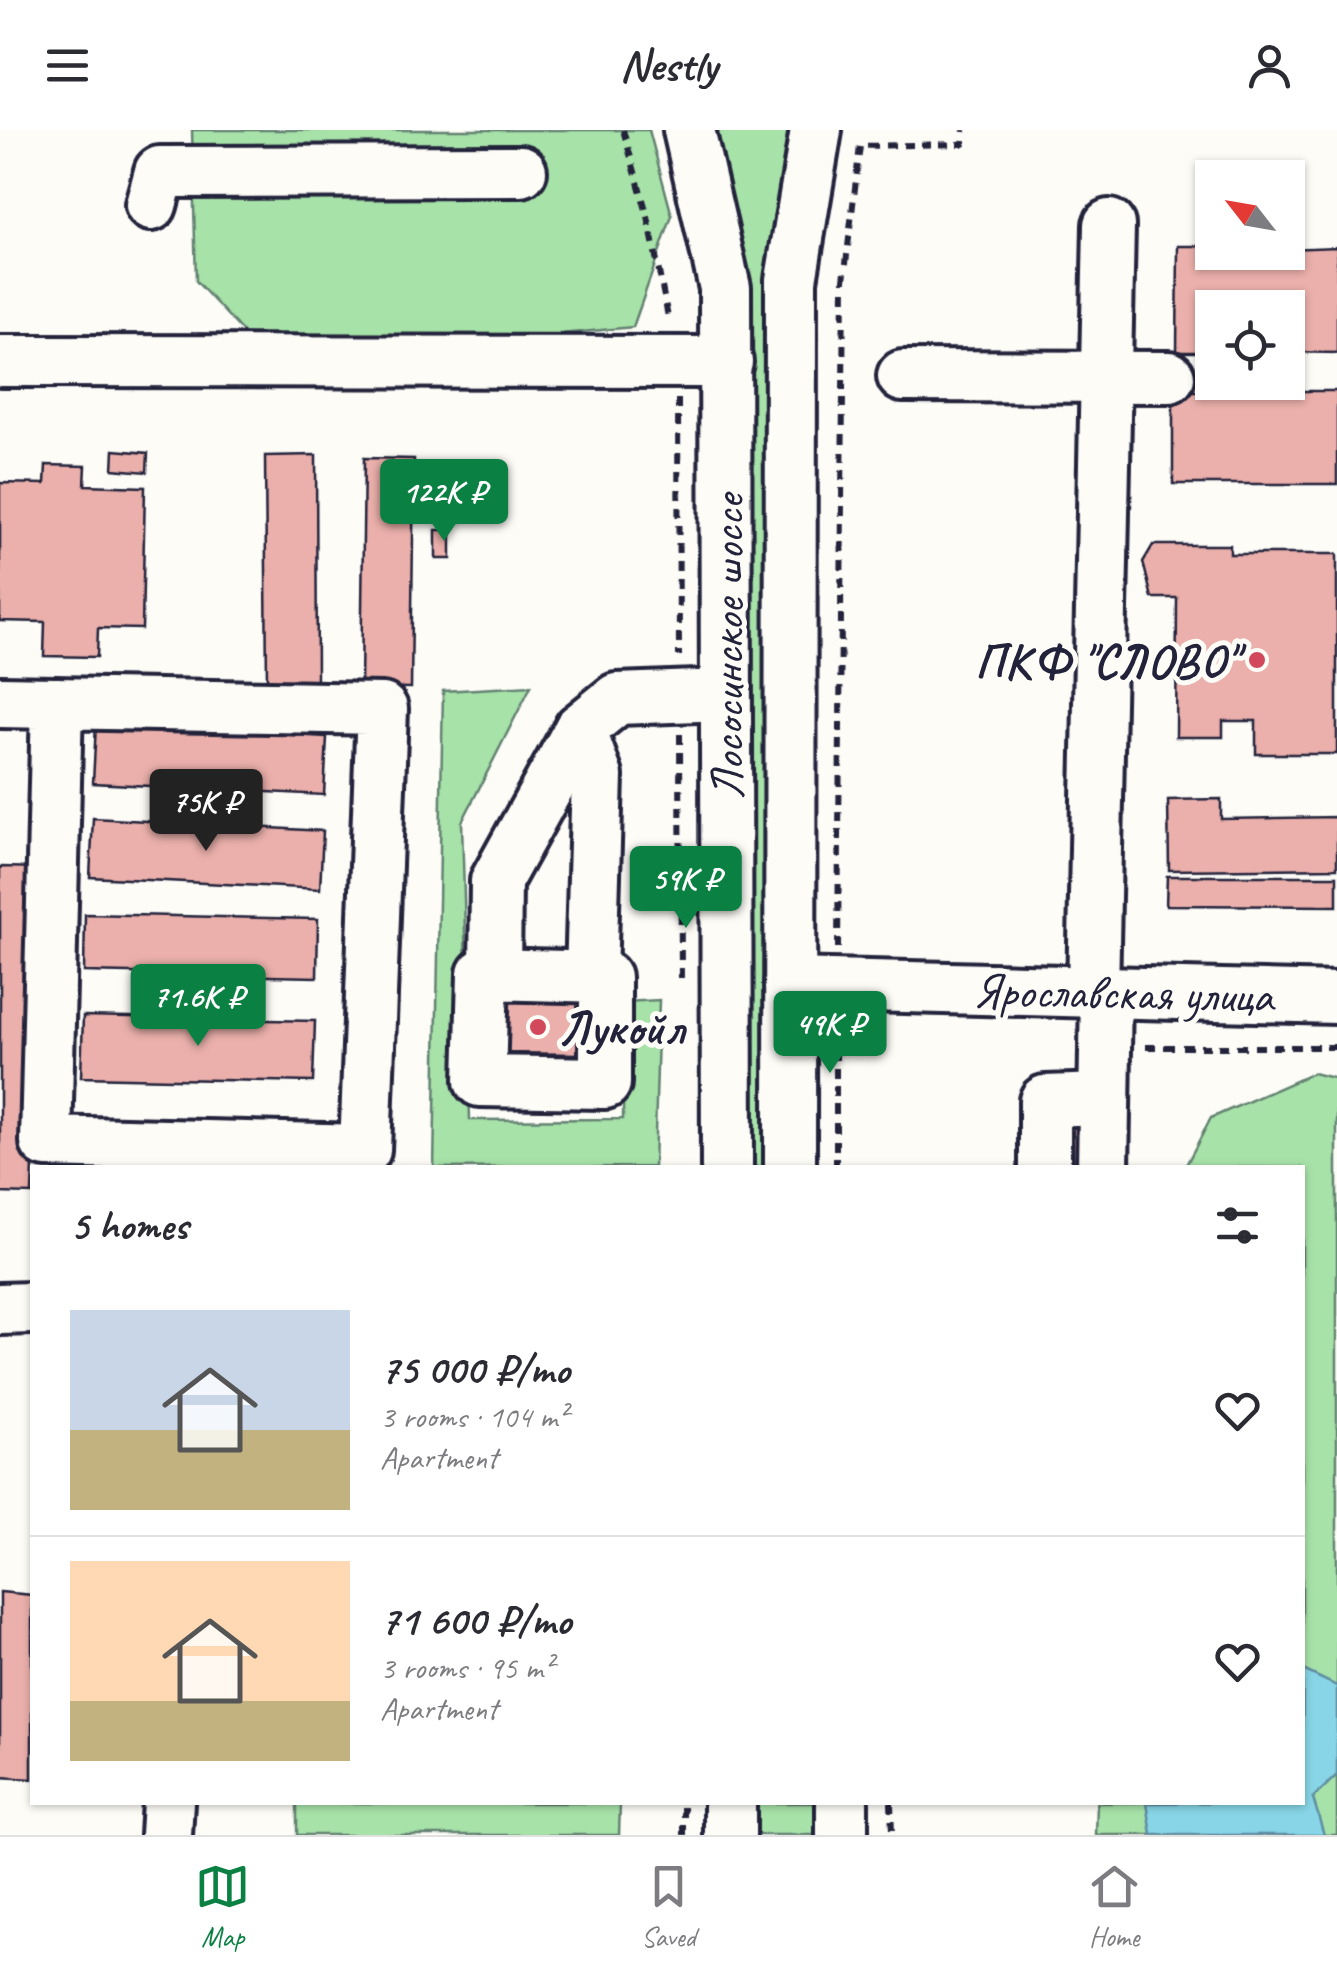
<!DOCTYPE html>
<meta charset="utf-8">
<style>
:root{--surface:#fff;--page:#f7f7f7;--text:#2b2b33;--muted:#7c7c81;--line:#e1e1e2;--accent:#0b8043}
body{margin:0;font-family:Caveat,sans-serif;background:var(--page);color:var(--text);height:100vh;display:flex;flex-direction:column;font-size:38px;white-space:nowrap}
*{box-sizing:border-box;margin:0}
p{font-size:32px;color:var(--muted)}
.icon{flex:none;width:55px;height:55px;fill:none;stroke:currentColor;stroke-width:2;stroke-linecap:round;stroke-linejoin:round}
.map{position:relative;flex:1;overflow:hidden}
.drawer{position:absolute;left:30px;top:1035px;width:1275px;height:640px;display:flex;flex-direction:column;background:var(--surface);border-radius:0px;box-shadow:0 2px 8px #0004}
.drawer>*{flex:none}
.needle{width:65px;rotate:301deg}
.buttons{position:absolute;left:1195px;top:30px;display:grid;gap:20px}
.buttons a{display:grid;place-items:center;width:110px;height:110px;border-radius:0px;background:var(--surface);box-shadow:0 2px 8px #0004;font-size:50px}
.price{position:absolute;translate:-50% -85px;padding:0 22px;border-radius:10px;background:var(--accent);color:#fff;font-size:32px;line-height:65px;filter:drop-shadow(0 2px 5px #0008)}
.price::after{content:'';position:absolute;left:50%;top:60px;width:30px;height:22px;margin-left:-15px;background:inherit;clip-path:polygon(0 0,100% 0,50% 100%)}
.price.active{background:#222;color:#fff}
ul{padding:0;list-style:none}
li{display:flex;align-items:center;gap:30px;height:250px;padding:0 40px}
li+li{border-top:2px solid var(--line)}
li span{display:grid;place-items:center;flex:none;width:280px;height:200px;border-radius:0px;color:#555}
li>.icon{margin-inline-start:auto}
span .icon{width:120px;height:120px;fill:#fffc;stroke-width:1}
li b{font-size:42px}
h2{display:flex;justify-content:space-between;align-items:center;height:120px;padding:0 40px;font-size:42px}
header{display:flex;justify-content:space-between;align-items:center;height:130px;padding:0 40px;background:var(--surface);font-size:45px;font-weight:800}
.dock{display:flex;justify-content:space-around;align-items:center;height:140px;border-top:2px solid var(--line);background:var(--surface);font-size:28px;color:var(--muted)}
.dock a{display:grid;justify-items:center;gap:5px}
.dock .active{color:var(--accent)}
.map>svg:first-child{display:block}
.green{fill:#a7e2a8;stroke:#648272;stroke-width:2.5}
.water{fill:#87d5e6;stroke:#5f8da2;stroke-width:2.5}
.building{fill:#ebb0ab;stroke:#22223b;stroke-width:2.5}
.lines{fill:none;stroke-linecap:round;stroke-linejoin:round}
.minor-casing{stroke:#22223b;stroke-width:58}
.path{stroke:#22223b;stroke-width:6;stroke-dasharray:10 8;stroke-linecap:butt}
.minor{stroke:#fdfcf7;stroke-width:50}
.poi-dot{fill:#d1495b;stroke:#fdfcf7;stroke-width:4}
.labels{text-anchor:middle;stroke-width:10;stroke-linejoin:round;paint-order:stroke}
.street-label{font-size:48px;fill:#22223b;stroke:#fdfcf7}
.poi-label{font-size:48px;font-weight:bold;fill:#22223b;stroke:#fdfcf7;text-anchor:end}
</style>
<header><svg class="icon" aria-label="menu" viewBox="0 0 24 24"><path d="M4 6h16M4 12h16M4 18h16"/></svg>Nestly<svg class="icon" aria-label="person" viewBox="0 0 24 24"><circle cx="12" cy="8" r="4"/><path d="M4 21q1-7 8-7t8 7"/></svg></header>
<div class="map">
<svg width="1337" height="1705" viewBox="0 0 1337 1705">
<rect width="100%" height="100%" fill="#fdfcf7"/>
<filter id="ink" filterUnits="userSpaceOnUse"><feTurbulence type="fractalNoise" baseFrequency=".01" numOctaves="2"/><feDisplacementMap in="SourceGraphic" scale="20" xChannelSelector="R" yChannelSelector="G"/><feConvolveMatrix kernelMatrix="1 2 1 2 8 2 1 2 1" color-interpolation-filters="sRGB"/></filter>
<g filter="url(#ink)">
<g class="green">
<polygon points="192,0 649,0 672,86 633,197 518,208 251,211 196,151"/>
<polygon points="716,0 789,0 766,152 769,1037 746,1037 747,154"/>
<polygon points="531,556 462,692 470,990 623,989 624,872 659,870 654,1037 434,1038 443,561"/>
<polygon points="1313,943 1337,949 1337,1705 1096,1705 1097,1673 1302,1672 1302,1038 1185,1037 1211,988"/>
<polygon points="297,1673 620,1673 619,1705 297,1705"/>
<rect x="746" y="1673" width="77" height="32"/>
</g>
<polygon class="water" points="1303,1540 1337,1556 1337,1645 1313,1668 1324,1705 1152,1705 1147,1673 1302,1672"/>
<g class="building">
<polygon points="1178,116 1212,116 1212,122 1337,117 1337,223 1288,222 1288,178 1212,178 1212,222 1177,222"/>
<rect x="1173" y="261" width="164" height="93"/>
<polygon points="114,320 148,323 147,342 113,339"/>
<polygon points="316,325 317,554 267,554 265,326"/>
<polygon points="364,328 414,329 411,558 361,557"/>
<polygon points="46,335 86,336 85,355 145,357 142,499 98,498 97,527 44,526 45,492 0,491 0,353 45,354"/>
<rect x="436" y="400" width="15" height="29"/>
<polygon points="1153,415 1230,415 1230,424 1337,424 1337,624 1256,624 1256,591 1223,591 1223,607 1176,607 1177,468 1152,468 1143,432"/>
<polygon points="96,594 327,607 324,665 93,653"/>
<polygon points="1221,669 1221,689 1337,687 1337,738 1169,740 1168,670"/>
<polygon points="93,688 323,701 320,759 90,747"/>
<polygon points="0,737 43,738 32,1064 0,1063"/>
<polygon points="1167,746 1337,746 1337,776 1166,775"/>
<polygon points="85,784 318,789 317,847 84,842"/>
<polygon points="498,870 579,871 578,924 497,923"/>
<polygon points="83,886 315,891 313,952 81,947"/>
<polygon points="1056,996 1091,997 1091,1038 1055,1038"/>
<polygon points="0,1462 32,1465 32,1649 0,1647"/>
</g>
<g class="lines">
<defs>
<g id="minor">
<polyline points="689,0 725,158 727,1038"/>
<polyline points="151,75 160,42 521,41"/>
<polyline points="0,231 727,232"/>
<polyline points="903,246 1169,247"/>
<polyline points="0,572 382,579 365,1020 46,1012 57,573"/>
<polyline points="580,599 597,646 591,847"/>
<polygon points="483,844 605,847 605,953 480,951"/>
<polyline points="495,844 496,751 580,599 617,569 725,565"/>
<polyline points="790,854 1337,868"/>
<polyline points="1093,862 1109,95"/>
<polyline points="790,1038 791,150 816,0"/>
<polyline points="1045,1038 1045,971 1104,969"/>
<polyline points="1103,1038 1106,862"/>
<polyline points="0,1179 32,1178"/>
<polyline points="730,1672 730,1705"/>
<polyline points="842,1672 842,1705"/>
<polyline points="166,1705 168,1672"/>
</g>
</defs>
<use href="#minor" class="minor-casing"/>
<g class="path">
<polyline points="623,0 648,87 669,192"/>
<polyline points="678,269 679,526"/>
<polyline points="680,604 681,856"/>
<polyline points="838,818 844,150 860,16 963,14 964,0"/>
<polyline points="1146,917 1337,917"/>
<polyline points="836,1038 836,895"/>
<polyline points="891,1672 892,1705"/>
<polyline points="684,1705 684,1672"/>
</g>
<use href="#minor" class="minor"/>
</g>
</g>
<g class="poi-dot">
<circle cx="1257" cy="530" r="10"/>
<circle cx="538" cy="897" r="10"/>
</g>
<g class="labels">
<g class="street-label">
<text transform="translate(726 517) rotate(-90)" y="17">Лососинское шоссе</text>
<text transform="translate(1123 862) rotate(1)" y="17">Ярославская улица</text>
</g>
<g class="poi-label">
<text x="1237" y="547">ПКФ "СЛОВО"</text>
<text x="558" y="914" text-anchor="start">Лукойл</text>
</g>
</g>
</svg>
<div class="buttons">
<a><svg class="needle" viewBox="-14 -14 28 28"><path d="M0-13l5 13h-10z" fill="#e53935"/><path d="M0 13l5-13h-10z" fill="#7c7c81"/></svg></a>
<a><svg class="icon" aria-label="locate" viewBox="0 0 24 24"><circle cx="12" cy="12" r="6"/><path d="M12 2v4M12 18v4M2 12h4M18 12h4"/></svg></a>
</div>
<b class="price" style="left:444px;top:414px">122K ₽</b>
<b class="price active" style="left:206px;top:724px">75K ₽</b>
<b class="price" style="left:686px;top:801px">59K ₽</b>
<b class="price" style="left:198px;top:919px">71.6K ₽</b>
<b class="price" style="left:830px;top:946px">49K ₽</b>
<section class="drawer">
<h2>5 homes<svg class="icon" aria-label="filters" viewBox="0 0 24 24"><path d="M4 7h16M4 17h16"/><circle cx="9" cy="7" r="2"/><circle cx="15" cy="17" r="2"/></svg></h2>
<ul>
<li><span style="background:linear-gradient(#c9d6e8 60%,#c2b280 0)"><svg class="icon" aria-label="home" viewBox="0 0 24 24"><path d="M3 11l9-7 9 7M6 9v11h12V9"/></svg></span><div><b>75 000 ₽/mo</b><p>3 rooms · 104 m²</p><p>Apartment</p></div><svg class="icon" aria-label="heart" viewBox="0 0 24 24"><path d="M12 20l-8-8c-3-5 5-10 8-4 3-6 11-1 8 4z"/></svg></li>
<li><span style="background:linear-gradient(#ffd9b3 70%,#c2b280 0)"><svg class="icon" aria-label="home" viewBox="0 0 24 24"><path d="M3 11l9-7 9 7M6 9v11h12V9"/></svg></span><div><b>71 600 ₽/mo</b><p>3 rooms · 95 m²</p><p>Apartment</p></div><svg class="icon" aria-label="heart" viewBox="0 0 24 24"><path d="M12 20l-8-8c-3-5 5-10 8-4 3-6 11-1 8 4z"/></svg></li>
</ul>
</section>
</div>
<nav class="dock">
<a class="active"><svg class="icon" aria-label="map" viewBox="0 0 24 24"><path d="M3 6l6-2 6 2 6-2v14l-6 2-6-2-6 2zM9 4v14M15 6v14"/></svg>Map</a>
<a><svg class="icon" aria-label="saved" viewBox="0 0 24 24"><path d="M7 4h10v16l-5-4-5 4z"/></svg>Saved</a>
<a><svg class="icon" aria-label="home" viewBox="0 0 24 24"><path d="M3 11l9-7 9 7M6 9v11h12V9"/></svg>Home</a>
</nav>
